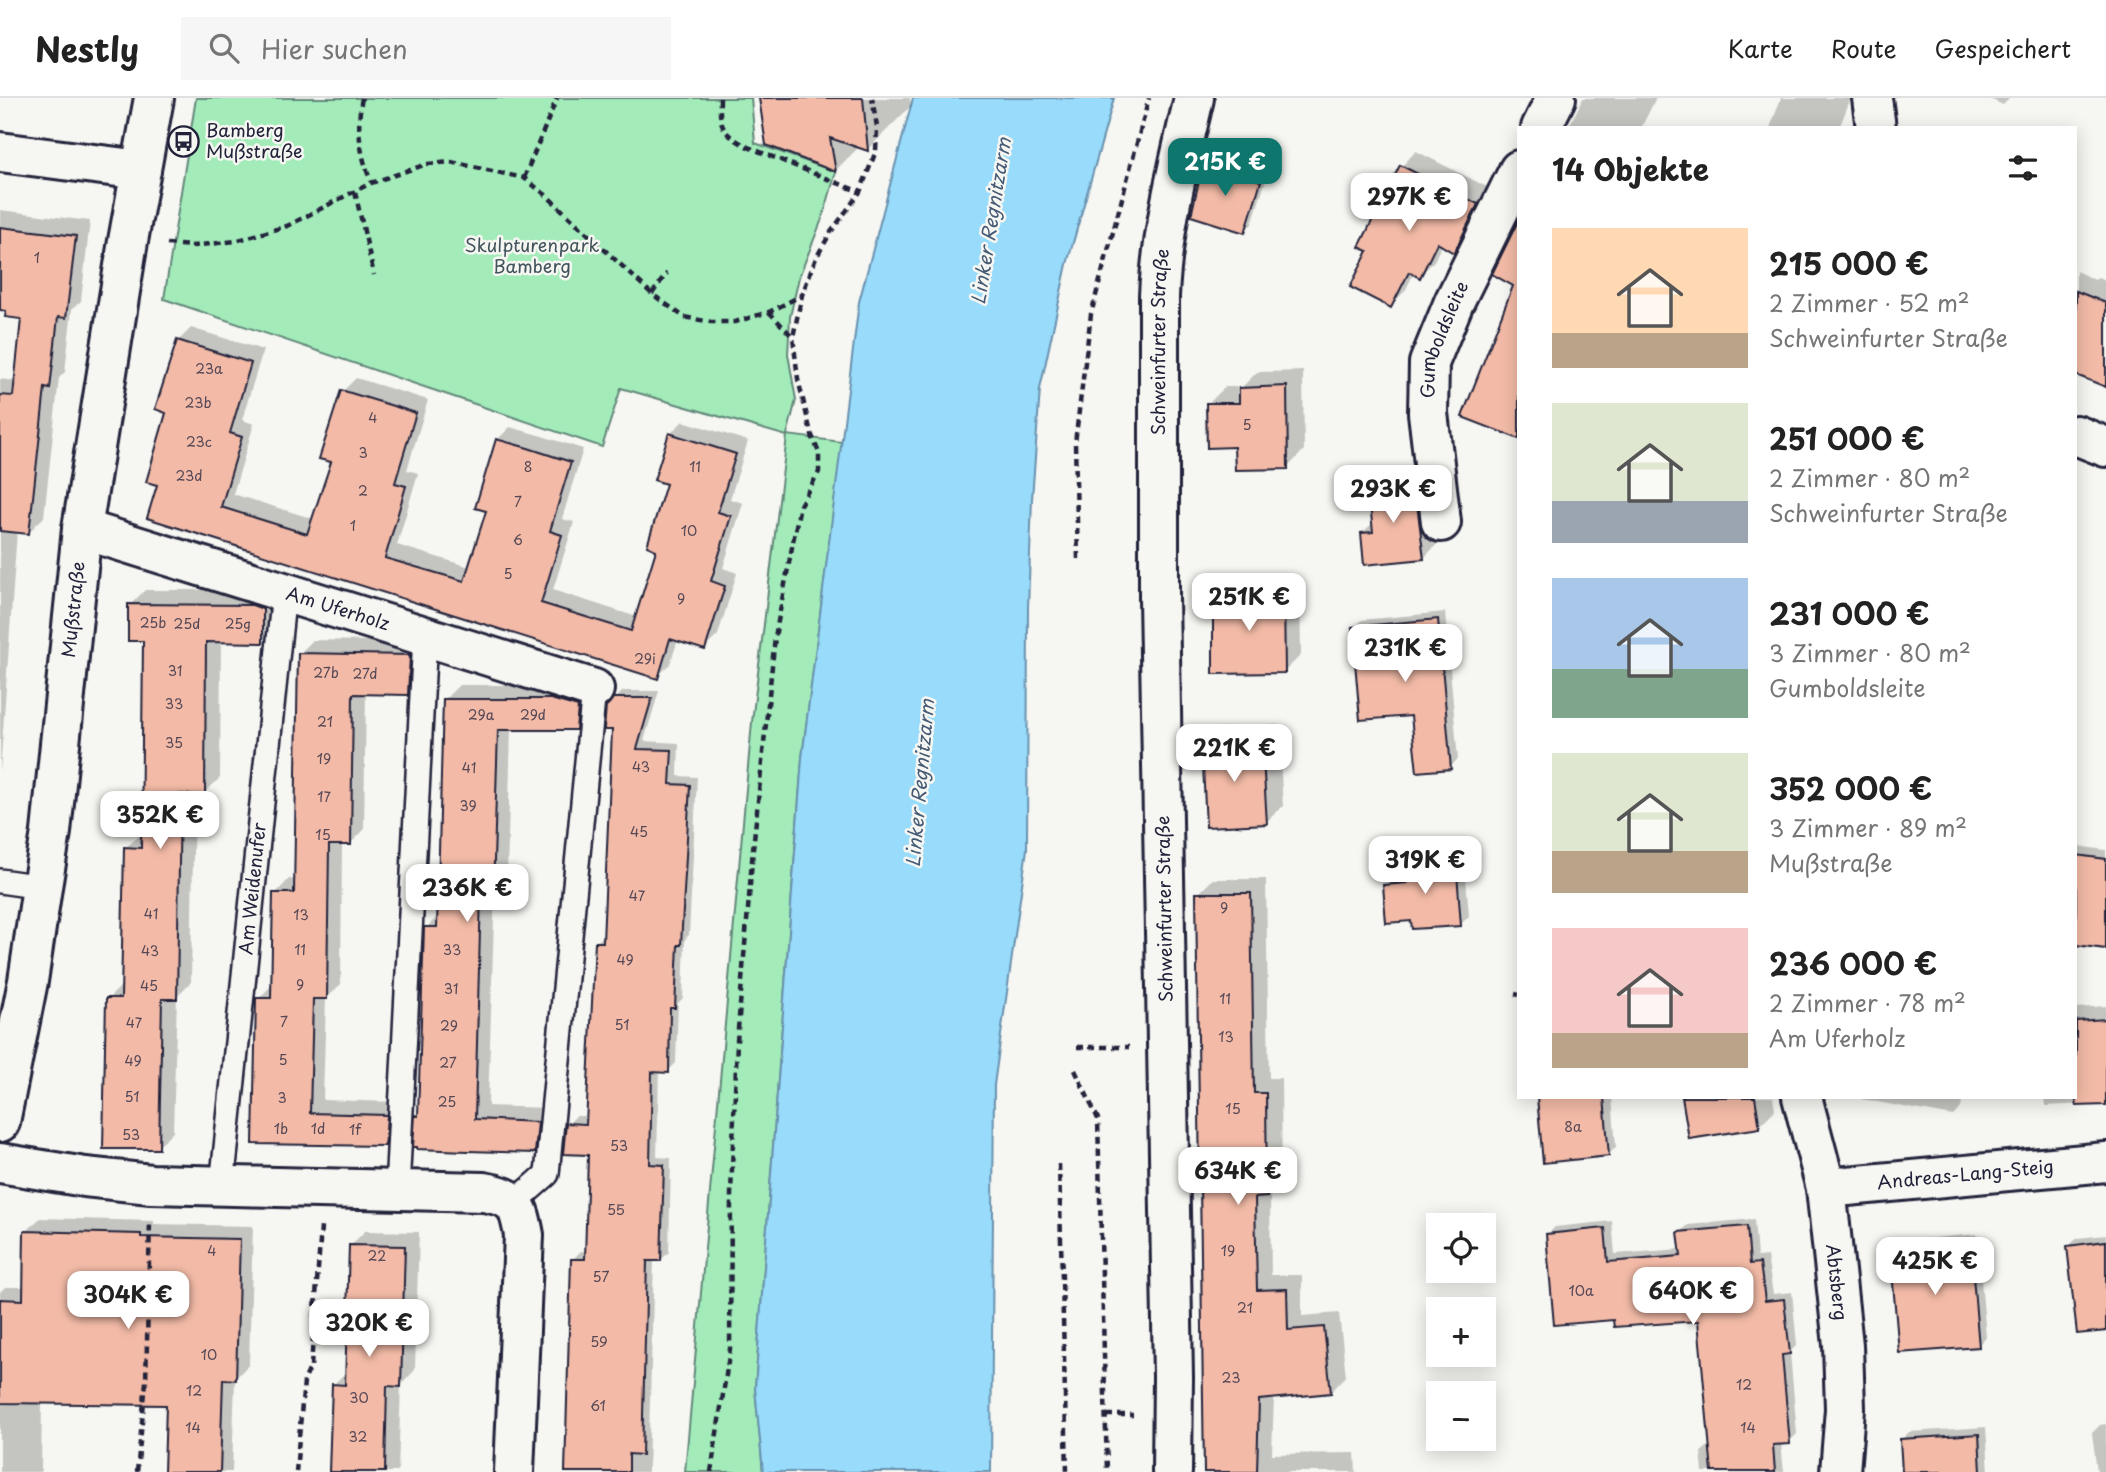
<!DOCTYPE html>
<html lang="de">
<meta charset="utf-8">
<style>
:root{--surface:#fff;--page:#f6f6f6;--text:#222;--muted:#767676;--line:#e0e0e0;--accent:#0f766e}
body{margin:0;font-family:"Playpen Sans",sans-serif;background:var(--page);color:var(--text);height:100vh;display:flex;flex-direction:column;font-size:26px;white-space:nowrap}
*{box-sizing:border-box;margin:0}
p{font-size:23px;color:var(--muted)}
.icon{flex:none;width:38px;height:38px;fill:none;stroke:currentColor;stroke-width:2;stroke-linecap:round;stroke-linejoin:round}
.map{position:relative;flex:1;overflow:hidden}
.side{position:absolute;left:1517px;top:28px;width:560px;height:973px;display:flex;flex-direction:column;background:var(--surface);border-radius:0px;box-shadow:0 4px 18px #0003}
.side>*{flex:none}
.tools{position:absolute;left:1426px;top:1115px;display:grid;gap:14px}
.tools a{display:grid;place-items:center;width:70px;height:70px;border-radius:0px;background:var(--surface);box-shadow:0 4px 18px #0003;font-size:35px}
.price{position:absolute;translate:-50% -60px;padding:0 16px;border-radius:14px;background:#fff;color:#222;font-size:23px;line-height:46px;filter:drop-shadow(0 2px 4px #0008)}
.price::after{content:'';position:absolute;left:50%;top:42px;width:21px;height:16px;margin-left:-10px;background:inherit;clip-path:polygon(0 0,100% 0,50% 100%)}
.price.selected{background:var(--accent);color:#fff}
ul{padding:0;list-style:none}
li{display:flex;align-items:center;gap:21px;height:175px;padding:0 35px}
li span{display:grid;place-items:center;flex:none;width:196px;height:140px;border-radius:0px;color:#555}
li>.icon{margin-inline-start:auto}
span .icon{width:84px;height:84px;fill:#fffc;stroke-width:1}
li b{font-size:30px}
h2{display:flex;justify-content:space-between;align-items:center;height:84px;padding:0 35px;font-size:30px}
header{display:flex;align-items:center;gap:42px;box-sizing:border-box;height:98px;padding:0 35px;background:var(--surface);border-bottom:2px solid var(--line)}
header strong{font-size:33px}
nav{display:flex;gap:38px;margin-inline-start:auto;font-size:24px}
.search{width:490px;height:63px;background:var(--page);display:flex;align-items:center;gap:18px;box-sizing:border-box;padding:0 24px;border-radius:0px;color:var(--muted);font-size:26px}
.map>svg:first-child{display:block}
.green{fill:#a3ecba;stroke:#62877a;stroke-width:2}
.water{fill:#98dbfa;stroke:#6991ae;stroke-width:2}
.shadow{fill:#0003}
.building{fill:#f3bba7;stroke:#22223b;stroke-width:2}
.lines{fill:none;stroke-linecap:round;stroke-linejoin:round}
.service-casing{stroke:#22223b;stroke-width:28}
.minor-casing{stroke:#22223b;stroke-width:44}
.tertiary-casing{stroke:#22223b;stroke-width:44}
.path{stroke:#22223b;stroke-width:4.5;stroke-dasharray:7 5;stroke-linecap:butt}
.service{stroke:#f6f6f2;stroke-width:23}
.minor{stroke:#f6f6f2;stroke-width:38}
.tertiary{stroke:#f6f6f2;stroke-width:38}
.labels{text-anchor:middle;stroke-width:5;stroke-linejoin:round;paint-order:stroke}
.number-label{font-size:14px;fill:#564856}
.poi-label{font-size:18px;fill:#22223b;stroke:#f6f6f2;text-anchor:start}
.park-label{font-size:18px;fill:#42545b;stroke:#f6f6f2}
.street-label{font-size:18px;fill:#22223b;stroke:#f6f6f2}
.water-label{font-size:19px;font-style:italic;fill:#455a74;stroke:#f6f6f2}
</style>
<header>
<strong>Nestly</strong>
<div class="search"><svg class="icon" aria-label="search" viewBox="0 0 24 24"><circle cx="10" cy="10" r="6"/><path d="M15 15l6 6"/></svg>Hier suchen</div>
<nav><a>Karte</a><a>Route</a><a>Gespeichert</a></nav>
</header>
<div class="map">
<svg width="2106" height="1374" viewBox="0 0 2106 1374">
<rect width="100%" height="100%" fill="#f6f6f2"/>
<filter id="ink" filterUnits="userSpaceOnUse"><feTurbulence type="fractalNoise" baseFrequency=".0143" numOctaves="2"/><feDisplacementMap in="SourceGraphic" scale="14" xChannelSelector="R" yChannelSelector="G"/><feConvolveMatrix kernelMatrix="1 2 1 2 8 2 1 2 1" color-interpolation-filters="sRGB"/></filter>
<g filter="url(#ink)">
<polygon class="green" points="196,0 751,0 755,45 836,74 824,116 799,179 790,219 788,256 796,302 787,337 842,344 802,660 755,1290 763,1374 685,1374 752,624 787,338 621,290 602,349 164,201"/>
<polygon class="water" points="913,0 1114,0 1067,166 1040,291 1032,401 1028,510 1027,751 994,987 991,1374 763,1374 755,1290 802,660 859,204"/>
<g class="shadow">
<polygon points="761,0 910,0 911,8 868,51 859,49 836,72"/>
<polygon points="1583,0 1656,0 1641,30 1568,30"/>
<polygon points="1781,0 1851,0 1839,30 1770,30"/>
<polygon points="1988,0 2010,0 2003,7"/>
<polygon points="1416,53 1491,91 1468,138 1454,153 1442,146 1434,163 1419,178 1414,175 1405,193 1390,208 1370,153 1361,148 1402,68"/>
<polygon points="1213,58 1268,75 1252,126 1244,133 1193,117 1205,66"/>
<polygon points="0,112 90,123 81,203 72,211 65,274 59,280 44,419 29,434 17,433 0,675 0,281 16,283 23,220 8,211 0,210"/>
<polygon points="2076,173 2095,182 2098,179 2106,182 2106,287 2076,275"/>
<polygon points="191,230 263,252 242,322 254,326 233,396 314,421 333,363 343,293 356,280 428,302 407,372 418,375 397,447 470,469 488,412 497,342 510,329 542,338 583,351 562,421 574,424 553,492 637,519 659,450 668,384 670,336 683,323 748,343 730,401 743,405 723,470 737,475 718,537 705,550 678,542 670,566 657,579 159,386 178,243"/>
<polygon points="1303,273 1304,352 1288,369 1236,347 1208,306 1225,289 1242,289 1257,274"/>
<polygon points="1430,367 1440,443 1424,460 1362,435 1374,424 1370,387 1387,371"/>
<polygon points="1231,478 1300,478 1301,557 1284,574 1215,495"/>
<polygon points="145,492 268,492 277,528 262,544 221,543 220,680 204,695 194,695 191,884 177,898 173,1034 158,1049 108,901 123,886 125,750 143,735 145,541 130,507"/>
<polygon points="1445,514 1458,661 1450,669 1354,530 1362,522"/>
<polygon points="313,542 423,544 421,581 407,595 366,594 364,732 350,746 342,745 341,886 326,901 323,1002 400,1004 399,1032 384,1046 255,1044 258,901 273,886 275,796 289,781 296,782 299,556"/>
<polygon points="459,587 567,587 590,616 575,630 511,630 507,778 495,791 488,1008 552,1010 549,1039 534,1053 416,1018 420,1015 426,830 439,817 444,602"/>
<polygon points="623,593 659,593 644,643 679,645 678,678 697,679 689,837 685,841 683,900 678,905 676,965 668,973 659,972 657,1059 671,1060 669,1154 661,1162 654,1161 648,1374 566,1374 573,1161 581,1153 587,1154 590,1055 568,1026 576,1018 588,1018 596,845 604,837 615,601"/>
<polygon points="1278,627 1283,708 1266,724 1203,647 1220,630"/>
<polygon points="2076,748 2106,752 2106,849 2076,845"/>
<polygon points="1464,754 1469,818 1461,826 1413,821 1385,787 1393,780 1409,779 1408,765 1416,757"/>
<polygon points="1213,781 1266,781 1269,980 1281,980 1282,1082 1270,1094 1271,1177 1302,1177 1302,1218 1339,1215 1346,1278 1331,1294 1274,1299 1272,1356 1355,1355 1356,1374 1206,1374 1198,796"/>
<polygon points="2106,908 2106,1005 2045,1008 2044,999 2076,999 2076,910"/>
<polygon points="1539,999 1612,999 1616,1049 1608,1057"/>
<polygon points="1684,999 1773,999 1775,1012 1759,1028"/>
<polygon points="1861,999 1963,999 1961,1010 1953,1018 1861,1001"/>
<polygon points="40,1120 154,1123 154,1126 253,1128 249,1266 235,1281 232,1374 166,1374 167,1305 42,1304 41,1374 0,1374 0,1194 5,1189 25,1189 26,1134"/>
<polygon points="1754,1121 1757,1159 1767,1158 1773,1196 1792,1194 1797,1247 1790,1254 1797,1336 1789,1344 1781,1345 1784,1374 1703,1374 1701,1354 1711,1346 1700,1221 1614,1220 1547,1137 1555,1129 1612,1123 1615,1156 1682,1151 1680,1135 1688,1127"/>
<polygon points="365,1133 419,1134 415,1272 401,1287 398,1374 330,1374 333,1287 347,1273 351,1147"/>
<polygon points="1977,1136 1986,1239 1978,1247 1892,1151 1900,1143"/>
<polygon points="2106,1137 2106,1231 2069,1148 2077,1140"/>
<polygon points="2106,1326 2106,1374 2097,1374 2092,1335 2100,1327"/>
<polygon points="1986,1329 1989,1374 1903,1374 1901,1342 1909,1334"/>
</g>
<g class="building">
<polygon points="759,0 863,0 868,53 830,40 836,74 766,47"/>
<polygon points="1203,65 1261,83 1245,135 1191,118"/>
<polygon points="1400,67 1478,106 1454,155 1437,145 1420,180 1409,174 1391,210 1350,189 1368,153 1359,149"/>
<polygon points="1517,125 1519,126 1519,341 1462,319 1513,188 1492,176"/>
<polygon points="0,129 76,138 66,220 58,219 50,291 45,290 29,436 0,433 0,297 13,298 21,221 5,219 6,213 0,212"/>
<polygon points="2076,193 2106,205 2106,289 2076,277"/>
<polygon points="177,242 251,265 230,335 242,339 221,409 307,436 331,364 319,361 341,292 416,315 395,385 406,388 385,460 464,483 486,413 475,410 496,341 528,350 571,364 550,433 562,437 541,505 631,533 656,452 647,448 666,386 654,382 669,335 736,356 718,414 731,418 711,483 725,488 705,552 670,541 658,581 147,420 157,387 146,384 166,315 155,311"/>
<polygon points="1287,288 1288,371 1235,372 1234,349 1207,350 1206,305 1239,305 1239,290"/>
<polygon points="1414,382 1424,461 1364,467 1361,435 1373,434 1368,387"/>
<polygon points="1213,494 1284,494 1285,575 1213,576"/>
<polygon points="128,506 252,507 263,511 263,545 206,544 205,697 180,696 177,901 162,901 159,1051 103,1051 106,900 121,900 124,749 141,750 143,543 128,543"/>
<polygon points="1438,521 1451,671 1417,674 1411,618 1360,622 1352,529"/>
<polygon points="298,555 410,557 408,597 353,596 351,747 329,747 327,901 313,901 310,1015 387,1017 385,1048 253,1046 256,900 271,900 273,795 294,795"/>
<polygon points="613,600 652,600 637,651 672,652 670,686 690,687 681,847 678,847 675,910 670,910 669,975 652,974 650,1066 664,1067 661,1163 647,1163 642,1357 629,1356 629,1374 565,1374 571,1161 585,1161 588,1057 563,1056 566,1025 586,1026 595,844 603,844 612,632 604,632 606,608"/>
<polygon points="443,601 551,601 578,609 576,632 498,632 493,795 481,794 475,1021 538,1024 535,1055 468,1053 417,1051 417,1049 413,1049 415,1017 418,1018 424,829 437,829"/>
<polygon points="1262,643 1267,726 1206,729 1202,646"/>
<polygon points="2076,757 2106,761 2106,851 2076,847"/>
<polygon points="1456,761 1461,828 1412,831 1411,823 1386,825 1383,787 1407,785 1406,764"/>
<polygon points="1196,795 1251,795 1254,995 1266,995 1267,1099 1255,1100 1257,1192 1287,1191 1288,1232 1324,1229 1331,1295 1259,1302 1257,1374 1204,1374"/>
<polygon points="2106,921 2106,1007 2076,1008 2076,923"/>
<polygon points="1537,999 1604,999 1609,1058 1543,1065"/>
<polygon points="1682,999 1755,999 1760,1030 1689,1041"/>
<polygon points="1747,1128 1750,1166 1760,1165 1765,1203 1784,1201 1790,1256 1782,1257 1790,1346 1773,1347 1775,1374 1712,1374 1698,1223 1614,1229 1613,1222 1554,1227 1546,1136 1605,1130 1608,1164 1681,1158 1678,1134"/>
<polygon points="24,1133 141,1136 141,1139 240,1141 236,1282 223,1281 220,1374 164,1374 166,1307 0,1305 0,1201 23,1202"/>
<polygon points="1970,1143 1979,1249 1899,1255 1890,1150"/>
<polygon points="2106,1143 2106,1233 2077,1236 2067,1148"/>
<polygon points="349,1147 405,1148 401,1289 387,1288 385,1374 329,1374 332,1286 345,1287"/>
<polygon points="1979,1336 1981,1374 1902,1374 1900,1341"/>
</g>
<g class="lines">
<defs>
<g id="service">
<polyline points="0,783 42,789"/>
<path id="s1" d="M222 1088 284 494"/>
<polyline points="397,1092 425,538"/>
<polyline points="514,1105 547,1076 594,591"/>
</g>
<g id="minor">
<polyline points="1872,0 1876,30"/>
<polyline points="1541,30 1556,0"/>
<polyline points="0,54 141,72"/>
<polyline points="2076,337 2106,349"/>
<path id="s2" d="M1441 424 1428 315 1429 265 1454 204 1519 72"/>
<path id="s3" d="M82 431 594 591"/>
<path id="s4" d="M1802 999 1826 1090 1843 1247 1845 1311 1840 1374"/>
<path id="s5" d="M0 1024 28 883 42 789 51 734 82 431 128 143 154 0"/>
<path d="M0 1065 85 1079 151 1086 484 1094C516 1100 518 1106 524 1137L514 1374"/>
<path id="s6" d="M1826 1090 2106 1064"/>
</g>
<g id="tertiary">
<path id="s7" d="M1172 1374 1173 1279 1159 500V198C1162 131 1179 65 1194 0"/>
</g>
</defs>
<use href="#service" class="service-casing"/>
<use href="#minor" class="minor-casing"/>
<use href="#tertiary" class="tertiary-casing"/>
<g class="path">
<path d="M362 0C356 30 360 56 371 84"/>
<path d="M720 0C719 30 722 35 748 49L860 94"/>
<polyline points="524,80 557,0"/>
<polyline points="355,94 374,177"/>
<polyline points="167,146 193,148 235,143 287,128 371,85 427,66 451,64 524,80 546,97 652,196 684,219 711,224 735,224 769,214 802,197"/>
<polyline points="652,196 667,175"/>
<polyline points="769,214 792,238"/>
<polyline points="1078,461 1075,345 1091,216 1149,0"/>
<polyline points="1515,896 1519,897"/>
<polyline points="1077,949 1129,949"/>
<polyline points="1075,972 1098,1021 1107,1374"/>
<polyline points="1059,1066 1067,1374"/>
<polyline points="1106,1317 1133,1317"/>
<polyline points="137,1374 146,1284 150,1123"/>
<polyline points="296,1374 304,1283 311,1268 321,1129"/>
<polyline points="711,1374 730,1251 731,1096 737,943 753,751 775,539 800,407 819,374 819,355 811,335 798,281 793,239 802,197 816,160 831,134 860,94 876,53 877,29 872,0"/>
</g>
<use href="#service" class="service"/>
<use href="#minor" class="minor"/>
<use href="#tertiary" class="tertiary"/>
</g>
</g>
<defs>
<symbol id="bus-ring" viewBox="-11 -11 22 22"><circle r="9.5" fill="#f6f6f2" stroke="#22223b" stroke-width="1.5"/><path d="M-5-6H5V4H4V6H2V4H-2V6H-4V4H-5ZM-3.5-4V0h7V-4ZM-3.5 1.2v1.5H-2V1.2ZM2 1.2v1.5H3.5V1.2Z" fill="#22223b"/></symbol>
</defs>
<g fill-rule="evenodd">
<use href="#bus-ring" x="166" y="26" width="35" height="35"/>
</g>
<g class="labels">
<g class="number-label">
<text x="37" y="165">1</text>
<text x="209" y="276">23a</text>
<text x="198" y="310">23b</text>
<text x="373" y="325">4</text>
<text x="1247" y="332">5</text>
<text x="199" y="349">23c</text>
<text x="363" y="360">3</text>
<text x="528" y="374">8</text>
<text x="695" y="374">11</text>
<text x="189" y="383">23d</text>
<text x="363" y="398">2</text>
<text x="518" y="409">7</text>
<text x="353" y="433">1</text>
<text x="689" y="438">10</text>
<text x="518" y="447">6</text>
<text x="508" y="481">5</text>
<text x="681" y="506">9</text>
<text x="153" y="530">25b</text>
<text x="187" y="531">25d</text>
<text x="238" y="531">25g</text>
<text x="645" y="566">29i</text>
<text x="175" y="578">31</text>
<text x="326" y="580">27b</text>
<text x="365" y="581">27d</text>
<text x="174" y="611">33</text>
<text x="481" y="622">29a</text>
<text x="533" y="622">29d</text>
<text x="325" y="629">21</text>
<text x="174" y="650">35</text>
<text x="324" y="666">19</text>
<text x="641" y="674">43</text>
<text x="469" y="675">41</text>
<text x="324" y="704">17</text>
<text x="468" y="713">39</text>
<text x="639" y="739">45</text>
<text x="323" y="742">15</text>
<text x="637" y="803">47</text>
<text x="1224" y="815">9</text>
<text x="151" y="821">41</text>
<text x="301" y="822">13</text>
<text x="300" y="857">11</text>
<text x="452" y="857">33</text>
<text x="150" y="858">43</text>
<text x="625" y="867">49</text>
<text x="300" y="892">9</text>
<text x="149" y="893">45</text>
<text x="451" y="896">31</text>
<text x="1225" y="906">11</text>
<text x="284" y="929">7</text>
<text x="134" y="930">47</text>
<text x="622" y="932">51</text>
<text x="449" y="933">29</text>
<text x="1226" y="944">13</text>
<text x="283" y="967">5</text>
<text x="133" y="968">49</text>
<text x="448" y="970">27</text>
<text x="132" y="1004">51</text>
<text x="282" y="1005">3</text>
<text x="447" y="1009">25</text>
<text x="1233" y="1016">15</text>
<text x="1573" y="1034">8a</text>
<text x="281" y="1036">1b</text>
<text x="318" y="1036">1d</text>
<text x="355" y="1037">1f</text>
<text x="131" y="1042">53</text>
<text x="619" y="1053">53</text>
<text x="616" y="1117">55</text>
<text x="212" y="1158">4</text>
<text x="1228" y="1158">19</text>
<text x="377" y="1163">22</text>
<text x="601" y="1184">57</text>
<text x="1581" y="1198">10a</text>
<text x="1245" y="1215">21</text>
<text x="599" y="1249">59</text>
<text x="209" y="1262">10</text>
<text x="1231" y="1285">23</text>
<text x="1744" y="1292">12</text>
<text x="194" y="1298">12</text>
<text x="359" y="1305">30</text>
<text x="598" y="1313">61</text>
<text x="193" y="1335">14</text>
<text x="1748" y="1335">14</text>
<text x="358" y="1344">32</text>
</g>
<g class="poi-label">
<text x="206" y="39">Bamberg<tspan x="206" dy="21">Mußstraße</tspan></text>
</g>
<g class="park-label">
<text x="532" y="154">Skulpturenpark<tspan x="532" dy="21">Bamberg</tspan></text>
</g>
<g class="street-label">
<text dy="6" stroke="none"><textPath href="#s2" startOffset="186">Gumboldsleite</textPath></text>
<text dy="6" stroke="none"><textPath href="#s7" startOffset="1130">Schweinfurter Straße</textPath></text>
<text dy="6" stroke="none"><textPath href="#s5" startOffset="518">Mußstraße</textPath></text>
<text dy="6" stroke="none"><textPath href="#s3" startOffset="268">Am Uferholz</textPath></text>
<text dy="6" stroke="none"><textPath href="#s1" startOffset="299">Am Weidenufer</textPath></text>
<text transform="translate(1165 811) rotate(-91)" y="6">Schweinfurter Straße</text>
<text dy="6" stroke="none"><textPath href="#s6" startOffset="140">Andreas-Lang-Steig</textPath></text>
<text dy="6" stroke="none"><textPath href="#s4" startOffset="189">Abtsberg</textPath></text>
</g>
<g class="water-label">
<text transform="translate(991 123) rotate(-81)" y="7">Linker Regnitzarm</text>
<text transform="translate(920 685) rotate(-85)" y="7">Linker Regnitzarm</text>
</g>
</g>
</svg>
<div class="tools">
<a><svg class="icon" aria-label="locate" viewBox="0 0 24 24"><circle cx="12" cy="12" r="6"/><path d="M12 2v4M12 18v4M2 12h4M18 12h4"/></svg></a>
<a>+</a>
<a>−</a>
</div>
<b class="price selected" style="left:1225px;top:100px">215K €</b>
<b class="price" style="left:1409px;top:135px">297K €</b>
<b class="price" style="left:1393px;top:427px">293K €</b>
<b class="price" style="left:1249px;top:535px">251K €</b>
<b class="price" style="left:1405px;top:586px">231K €</b>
<b class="price" style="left:1234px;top:686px">221K €</b>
<b class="price" style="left:160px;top:753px">352K €</b>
<b class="price" style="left:1425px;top:798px">319K €</b>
<b class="price" style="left:467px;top:826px">236K €</b>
<b class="price" style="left:1238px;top:1109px">634K €</b>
<b class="price" style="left:1935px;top:1199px">425K €</b>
<b class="price" style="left:1693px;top:1229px">640K €</b>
<b class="price" style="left:128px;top:1233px">304K €</b>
<b class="price" style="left:369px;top:1261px">320K €</b>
<section class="side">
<h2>14 Objekte<svg class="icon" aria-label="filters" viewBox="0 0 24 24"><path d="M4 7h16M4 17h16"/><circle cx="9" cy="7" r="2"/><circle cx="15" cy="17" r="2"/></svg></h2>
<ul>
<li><span style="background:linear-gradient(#ffd9b3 75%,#b9a48a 0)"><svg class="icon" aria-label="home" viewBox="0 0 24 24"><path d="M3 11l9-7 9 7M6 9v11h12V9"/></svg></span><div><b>215 000 €</b><p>2 Zimmer · 52 m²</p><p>Schweinfurter Straße</p></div></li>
<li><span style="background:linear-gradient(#dfe7d0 70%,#9aa5b1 0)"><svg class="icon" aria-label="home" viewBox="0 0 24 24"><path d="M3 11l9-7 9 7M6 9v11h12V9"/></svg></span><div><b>251 000 €</b><p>2 Zimmer · 80 m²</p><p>Schweinfurter Straße</p></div></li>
<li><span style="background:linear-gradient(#a9c7e8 65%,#7fa58c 0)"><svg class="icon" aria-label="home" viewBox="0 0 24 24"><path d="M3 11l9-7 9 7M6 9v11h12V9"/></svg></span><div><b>231 000 €</b><p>3 Zimmer · 80 m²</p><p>Gumboldsleite</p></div></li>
<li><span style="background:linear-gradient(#dfe7d0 70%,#b9a48a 0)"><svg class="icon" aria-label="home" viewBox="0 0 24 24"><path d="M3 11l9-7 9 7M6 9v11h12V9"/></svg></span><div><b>352 000 €</b><p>3 Zimmer · 89 m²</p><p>Mußstraße</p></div></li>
<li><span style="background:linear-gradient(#f6c9c9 75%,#b9a48a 0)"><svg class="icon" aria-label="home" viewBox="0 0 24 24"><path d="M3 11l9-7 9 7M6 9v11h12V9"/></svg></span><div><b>236 000 €</b><p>2 Zimmer · 78 m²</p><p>Am Uferholz</p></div></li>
</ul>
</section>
</div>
